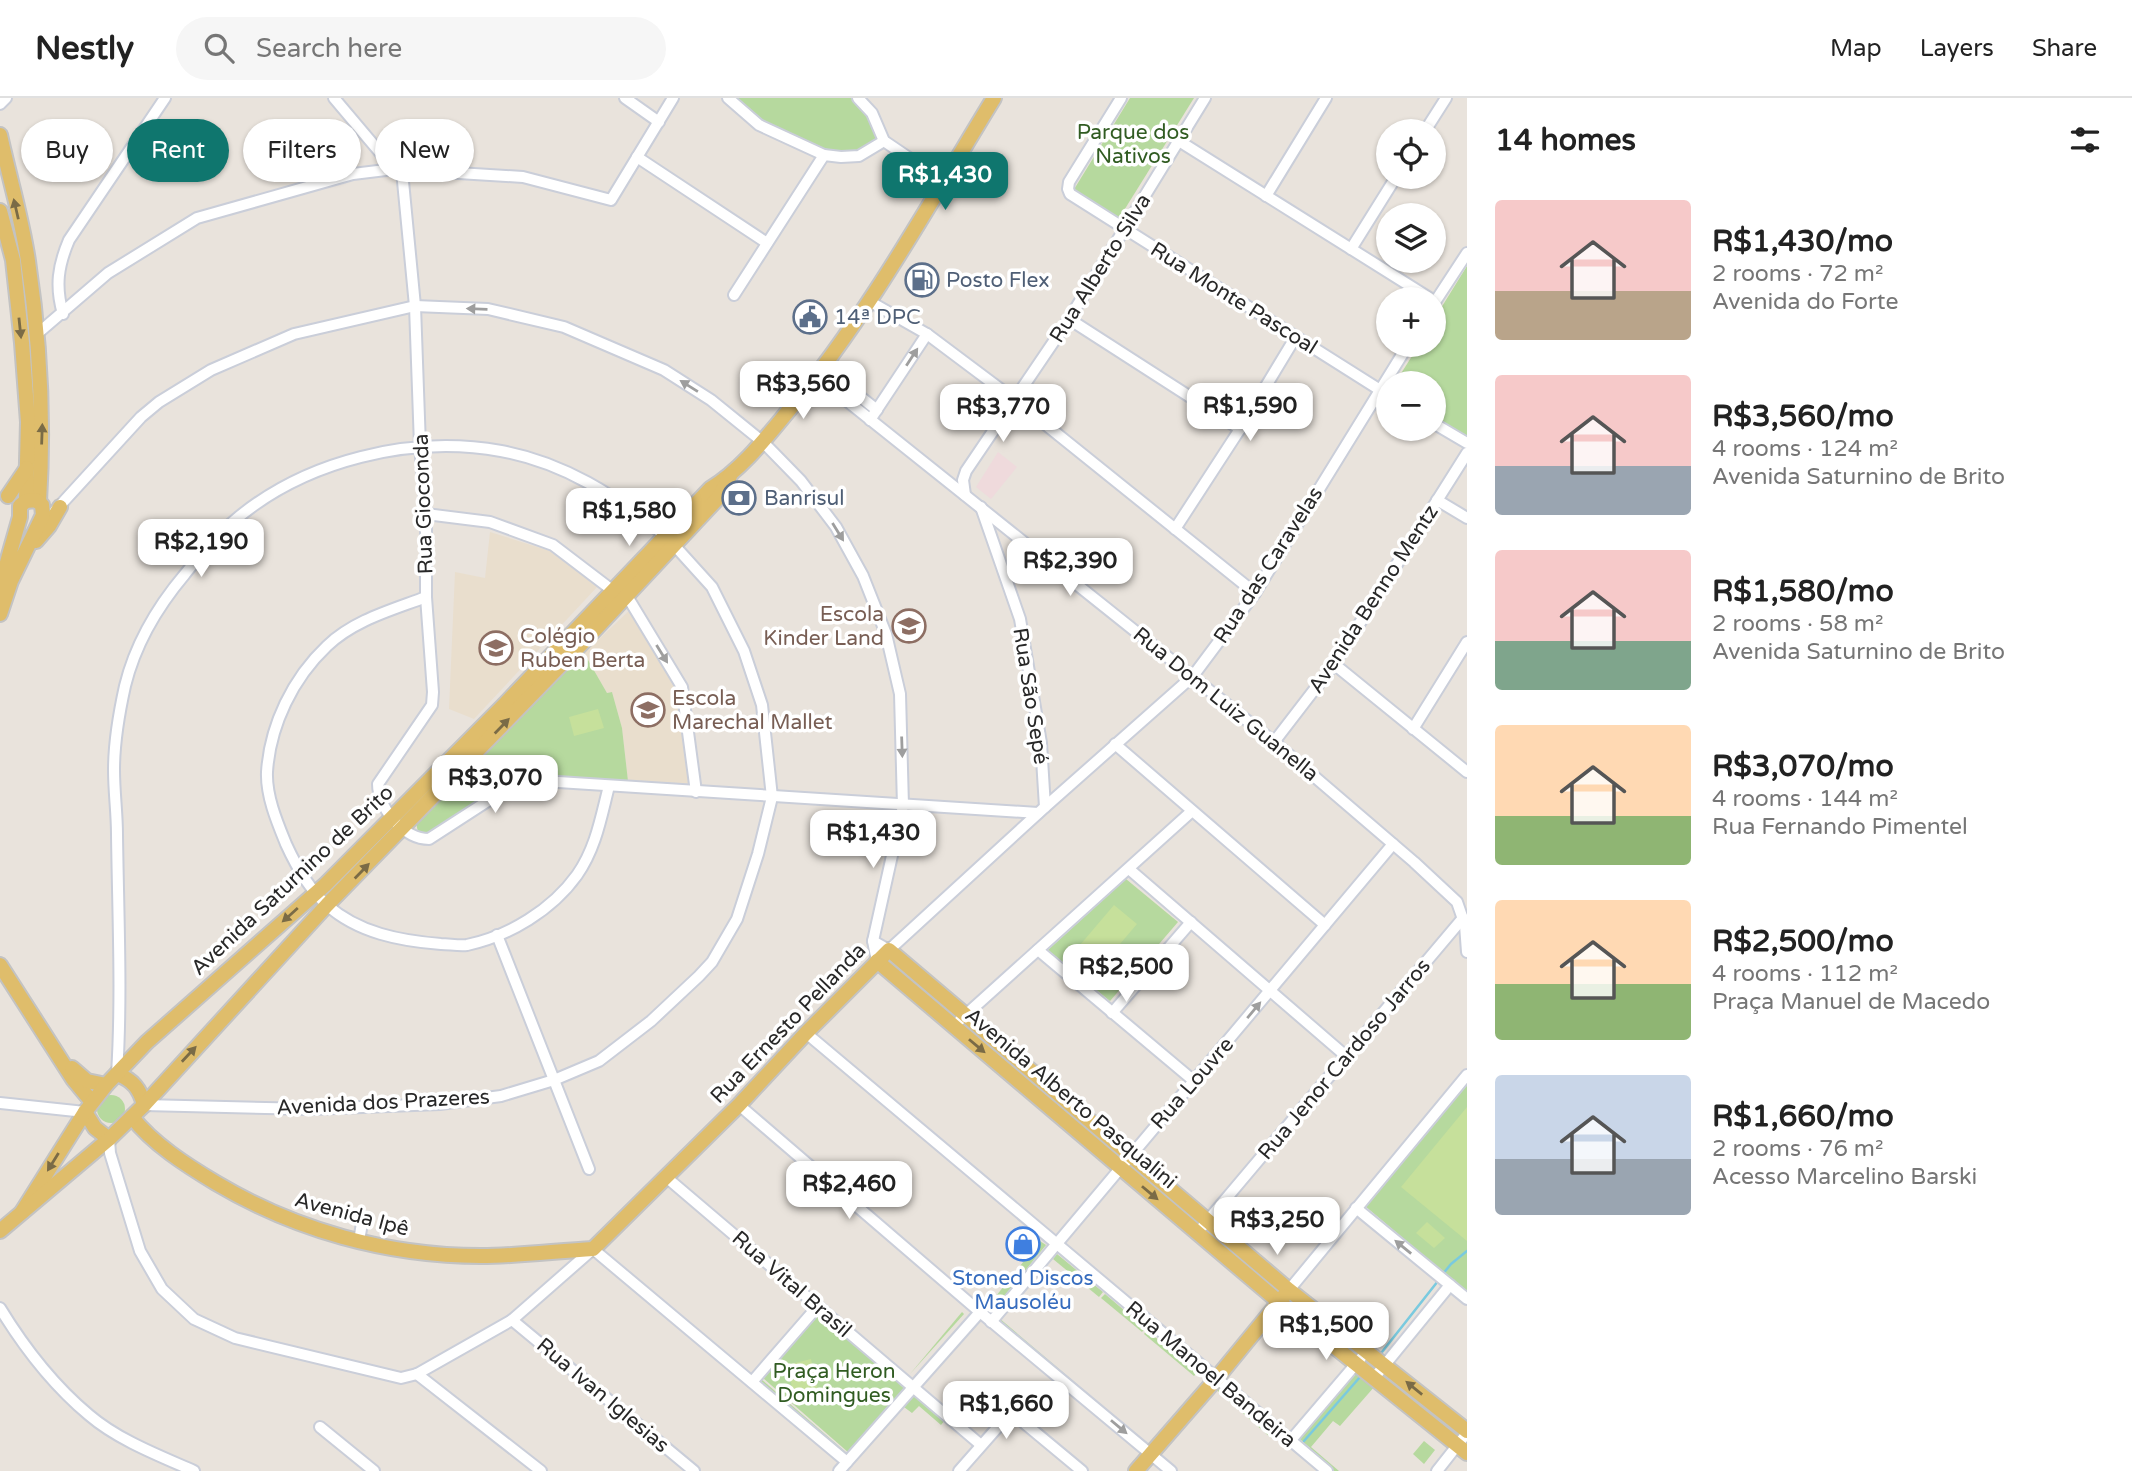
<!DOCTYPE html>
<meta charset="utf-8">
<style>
:root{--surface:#fff;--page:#f6f6f6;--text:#222;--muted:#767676;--line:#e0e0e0;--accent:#0f766e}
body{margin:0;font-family:"Varela Round",sans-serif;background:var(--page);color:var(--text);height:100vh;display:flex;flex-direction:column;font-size:26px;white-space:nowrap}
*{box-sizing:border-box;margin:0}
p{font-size:23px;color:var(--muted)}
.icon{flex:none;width:38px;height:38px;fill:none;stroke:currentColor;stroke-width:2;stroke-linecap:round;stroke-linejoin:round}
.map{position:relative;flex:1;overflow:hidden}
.sheet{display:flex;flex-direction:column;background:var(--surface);width:665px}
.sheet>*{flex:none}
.guide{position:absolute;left:21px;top:21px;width:665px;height:63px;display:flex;gap:14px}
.tools{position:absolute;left:1376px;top:21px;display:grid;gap:14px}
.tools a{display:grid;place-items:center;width:70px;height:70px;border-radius:50%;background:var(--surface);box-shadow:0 2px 5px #0004;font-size:35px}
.price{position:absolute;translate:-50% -60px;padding:0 16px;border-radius:14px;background:#fff;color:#222;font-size:23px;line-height:46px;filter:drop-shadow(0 2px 4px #0008)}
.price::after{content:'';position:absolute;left:50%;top:42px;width:21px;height:16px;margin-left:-10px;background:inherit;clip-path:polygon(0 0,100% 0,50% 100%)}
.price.selected{background:var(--accent);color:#fff}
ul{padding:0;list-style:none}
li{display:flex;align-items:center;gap:21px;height:175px;padding:0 28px}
li span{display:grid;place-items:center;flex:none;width:196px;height:140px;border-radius:7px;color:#555}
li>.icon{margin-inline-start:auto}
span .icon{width:84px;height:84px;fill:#fffc;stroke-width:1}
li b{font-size:30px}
h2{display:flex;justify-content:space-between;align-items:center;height:84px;padding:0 28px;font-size:30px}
.chip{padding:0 24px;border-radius:32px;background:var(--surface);box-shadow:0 2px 5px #0004;font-size:24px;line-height:63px}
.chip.selected{background:var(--accent);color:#fff}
header{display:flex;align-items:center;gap:42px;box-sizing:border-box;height:98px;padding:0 35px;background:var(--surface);border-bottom:2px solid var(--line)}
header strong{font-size:33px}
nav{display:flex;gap:38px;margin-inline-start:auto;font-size:24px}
.search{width:490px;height:63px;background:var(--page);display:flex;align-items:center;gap:18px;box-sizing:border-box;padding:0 24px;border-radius:38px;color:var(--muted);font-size:26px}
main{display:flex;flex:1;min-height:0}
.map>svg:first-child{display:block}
.education{fill:#e9decd}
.medical{fill:#efdadc}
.green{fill:#b6d99e}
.pitch{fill:#c6e09b}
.plaza{fill:#d6d2ce}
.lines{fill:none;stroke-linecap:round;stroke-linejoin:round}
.stream{stroke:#7acadf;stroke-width:2.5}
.minor-casing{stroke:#caced9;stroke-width:14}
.major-casing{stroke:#c3c3c3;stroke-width:18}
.minor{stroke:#fff;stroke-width:10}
.major{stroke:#dfbd6b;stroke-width:14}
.oneway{fill:#7a6b46}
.oneway2{fill:#9e9e9e}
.labels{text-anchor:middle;stroke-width:7;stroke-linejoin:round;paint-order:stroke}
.park-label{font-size:21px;fill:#315c22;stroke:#fff}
.street-label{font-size:21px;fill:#282828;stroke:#fff}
.service-label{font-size:21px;fill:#4e5e75;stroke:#fff;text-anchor:start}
.education-label{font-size:21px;fill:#785e54;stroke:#fff;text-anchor:start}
.shop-label{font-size:21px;fill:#366cbe;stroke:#fff}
</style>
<header>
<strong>Nestly</strong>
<div class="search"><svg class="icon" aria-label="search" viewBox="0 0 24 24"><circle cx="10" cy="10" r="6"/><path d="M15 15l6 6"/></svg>Search here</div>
<nav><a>Map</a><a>Layers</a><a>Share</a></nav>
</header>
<main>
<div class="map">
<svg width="1467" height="1373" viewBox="0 0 1467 1373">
<rect width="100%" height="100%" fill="#e9e3dc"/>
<g class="education">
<polygon points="490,434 550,453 598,488 474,621 449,611 455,474 485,480"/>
<polygon points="630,512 676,584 689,687 628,683 622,630 612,594 607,595 584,555"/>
</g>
<polygon class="medical" points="998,354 1017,369 991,401 976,389"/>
<g class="green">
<polygon points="733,0 853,0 868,16 880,42 858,55 826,53 760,23"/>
<polygon points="1130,0 1194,0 1118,122 1073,93"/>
<polygon points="1467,168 1467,339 1433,320 1433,285 1395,285 1419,247 1433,247 1433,223"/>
<polygon points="584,555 607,595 612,594 622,630 628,683 519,676 428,736 418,734 416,725"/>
<polygon points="1126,781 1178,824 1110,903 1048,852"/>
<polygon points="965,920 1121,1055 1115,1062 957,929"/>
<polygon points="1467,986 1467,1194 1365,1108"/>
<circle cx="111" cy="1011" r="14"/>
<polygon points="1040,1143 1046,1147 993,1212 988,1208"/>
<polygon points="1057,1156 1103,1194 1099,1199 1053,1161"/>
<polygon points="1105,1196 1145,1230 1142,1234 1101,1200"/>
<polygon points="962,1214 964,1216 910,1276"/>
<polygon points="819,1215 906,1290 849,1355 763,1280"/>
<polygon points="999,1220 1137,1337 1136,1340 997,1222"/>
<polygon points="1147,1232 1197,1275 1194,1278 1144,1236"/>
<polygon points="1351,1267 1375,1288 1340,1328 1333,1323 1311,1349 1339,1373 1334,1373 1310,1353 1310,1350 1293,1335"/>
<polygon points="761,1281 848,1356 846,1358 758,1286"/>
<polygon points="1214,1287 1274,1338 1271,1340 1212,1288"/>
<polygon points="911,1294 945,1322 941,1327 919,1308 912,1315 900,1306"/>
<polygon points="1424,1343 1435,1352 1424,1366 1413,1356"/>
</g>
<g class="pitch">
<polygon points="598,611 604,630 574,638 569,619"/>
<polygon points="1114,807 1137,826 1103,866 1080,847"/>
<polygon points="1467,1009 1467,1143 1401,1089"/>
<polygon points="1427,1124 1445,1140 1434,1150 1416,1135"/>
<polygon points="811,1261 819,1297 795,1302 787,1267"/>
</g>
<polygon class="plaza" points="1223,1276 1310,1350 1307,1352 1221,1279"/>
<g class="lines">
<g class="stream">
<polyline points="1442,1177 1451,1166 1467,1153"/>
<polyline points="1382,1254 1438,1183"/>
<polyline points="1304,1343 1360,1279"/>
</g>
<defs>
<g id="minor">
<polyline points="334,0 394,71"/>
<polyline points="625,0 659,24"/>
<polyline points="728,0 759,27 824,57 841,59 859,58 884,43"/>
<polyline points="858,0 872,15 884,43 943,83"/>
<polyline points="1121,0 1069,84 1068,91 1070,96 1388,297"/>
<polyline points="0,6 6,0"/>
<polyline points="1425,33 1446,0"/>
<polyline points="1179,43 1431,201"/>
<polyline points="637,59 767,145"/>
<path d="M402 73 415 208 420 348 426 416V499L433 594 432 607 378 686C378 710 404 741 429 741L514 686 527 682 1038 715"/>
<polyline points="1266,98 1326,0"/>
<polyline points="1351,151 1396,79"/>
<polyline points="734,197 824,57"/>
<polyline points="869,203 927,236 1015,302 1255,495"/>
<polyline points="1433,207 1467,155"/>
<path d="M63 216C55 188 58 168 69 142L165 0"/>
<polyline points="1069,221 1240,331"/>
<polyline points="37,236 108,175 197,120 353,76 394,71 523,79 611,102 673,0"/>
<polyline points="824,270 877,312"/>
<polyline points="817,279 1274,644 1414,764 1457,804 1465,827 1467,854"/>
<polyline points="870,322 927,236"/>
<polyline points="1433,325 1467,345"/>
<polyline points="965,397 963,382 966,373 1069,221 1205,0"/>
<polyline points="1437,402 1467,420"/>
<polyline points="981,409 1020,521 1041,645 1045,709"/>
<polyline points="55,413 141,319 159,304 211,272 294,236 415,208 488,211 564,229 664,272 711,302 763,344 801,383 836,429 863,478 886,536 900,596 903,708 873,843 877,863"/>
<polyline points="426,416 490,424 553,447 612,492"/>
<polyline points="1175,431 1240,331 1295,240"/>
<polyline points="627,498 682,589 696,694"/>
<path d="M426 499C392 512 354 522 327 548 293 580 270 627 267 674 266 698 277 724 286 746 296 768 309 791 327 807 358 835 401 843 441 846 449 846 459 848 467 847 509 838 552 812 577 777 596 750 601 719 609 688"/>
<polyline points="1334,566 1467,674"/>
<polyline points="1413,631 1467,544"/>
<polyline points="1274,644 1334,566 1467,355"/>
<polyline points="1115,646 1325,827"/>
<polyline points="1129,771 1347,959"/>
<polyline points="497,837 589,1071"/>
<polyline points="873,843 889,852 1045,709 1193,578 1255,495 1408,247"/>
<polyline points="1038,852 1194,983"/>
<polyline points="1112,915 1191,824"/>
<polyline points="960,922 1192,713"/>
<polyline points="806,935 1327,1373"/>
<path d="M117 976C122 897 118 816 117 736 117 715 114 694 114 672 114 645 119 615 125 588 135 547 158 508 185 476 200 457 216 438 235 422 306 362 411 337 501 353 563 364 616 398 664 437"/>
<polyline points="0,1005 85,1014"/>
<polyline points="144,1007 311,1011 440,1006 501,998 554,982 599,963 651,923 699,878 712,864 737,821 758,756 772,699 762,607 744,553 712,489 674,447"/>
<polyline points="739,1007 980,1214 1171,1373"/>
<polyline points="109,1041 110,1055 140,1153 162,1191 194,1221 235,1240 401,1280 417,1276 512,1222 593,1151 847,1364"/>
<polyline points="666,1079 981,1347"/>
<polyline points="1356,1110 1467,1201"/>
<polyline points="1203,1128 1463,820"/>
<polyline points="359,1143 363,1119"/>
<polyline points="1289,1192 1467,977"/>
<path d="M0 1210C25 1251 53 1287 89 1317 118 1342 160 1358 194 1373"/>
<polyline points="512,1222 694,1373"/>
<polyline points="991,1224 1393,746"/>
<polyline points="417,1276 541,1373"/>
<polyline points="1374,1280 1450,1187"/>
<polyline points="752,1284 818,1208"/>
<polyline points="320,1329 374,1373"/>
<polyline points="1291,1342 1361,1260"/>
<polyline points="839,1373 980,1214"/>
<polyline points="959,1373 1011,1314 1082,1373"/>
<polyline points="1437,1373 1467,1335"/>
</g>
<g id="major">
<path d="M0 37C9 79 22 121 28 163 40 243 44 323 39 404"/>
<polyline points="0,113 13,162 22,245 28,324 26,403"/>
<polyline points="8,398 27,370"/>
<polyline points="36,443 49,428 60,409"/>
<polyline points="0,489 20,419 20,408 26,403 36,402 42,407 43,417 11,483 0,516"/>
<polyline points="877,863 1279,1204 1467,1355"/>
<polyline points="0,867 73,981 92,1004"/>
<polyline points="72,970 87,983 106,987"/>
<path d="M117 976C133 982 140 991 144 1007"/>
<polyline points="85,1014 95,1030 109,1041"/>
<path d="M132 1019C153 1046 186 1067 216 1085 295 1132 387 1158 481 1158 518 1158 556 1153 593 1151L739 1007 806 935 889 852 1289 1192 1467 1333"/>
<path d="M22 1114 85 1014 106 987 147 944 325 787 505 606 710 391C742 371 765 341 789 312 869 216 929 106 994 0"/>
<polyline points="0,1133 109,1041 144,1007 327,807 588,539 719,399 730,378"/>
<polyline points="1136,1373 1216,1281 1284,1198"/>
</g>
</defs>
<use href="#minor" class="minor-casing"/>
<use href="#major" class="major-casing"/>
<use href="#minor" class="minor"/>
<use href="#major" class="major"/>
</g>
<defs><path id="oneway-solid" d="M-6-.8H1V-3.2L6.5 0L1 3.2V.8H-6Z" transform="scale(1.75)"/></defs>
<g class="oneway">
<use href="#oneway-solid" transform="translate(16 111) rotate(-103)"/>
<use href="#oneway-solid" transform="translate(20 230) rotate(84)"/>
<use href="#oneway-solid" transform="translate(42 336) rotate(-88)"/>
<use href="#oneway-solid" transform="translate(502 628) rotate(-46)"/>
<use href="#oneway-solid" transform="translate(362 773) rotate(-46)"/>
<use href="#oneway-solid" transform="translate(290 817) rotate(138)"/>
<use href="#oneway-solid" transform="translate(977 948) rotate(40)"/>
<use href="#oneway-solid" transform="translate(189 956) rotate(-47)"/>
<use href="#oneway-solid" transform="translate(53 1064) rotate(122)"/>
<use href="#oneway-solid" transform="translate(1150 1095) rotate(40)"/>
<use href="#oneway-solid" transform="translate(1414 1290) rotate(-141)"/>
</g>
<g class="oneway2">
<use href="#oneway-solid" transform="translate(477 211) rotate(-178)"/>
<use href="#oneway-solid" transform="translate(912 259) rotate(-57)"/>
<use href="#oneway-solid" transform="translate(689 288) rotate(-148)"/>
<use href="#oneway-solid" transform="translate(838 434) rotate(58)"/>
<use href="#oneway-solid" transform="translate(662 556) rotate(58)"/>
<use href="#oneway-solid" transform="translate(902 649) rotate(88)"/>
<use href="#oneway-solid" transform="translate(1254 912) rotate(-50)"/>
<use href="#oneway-solid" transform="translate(1403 1149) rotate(-141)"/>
<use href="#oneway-solid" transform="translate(1119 1329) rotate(40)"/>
</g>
<defs>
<symbol id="fuel-ring" viewBox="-11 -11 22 22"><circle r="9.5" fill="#fff" stroke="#5c6f8a" stroke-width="1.5"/><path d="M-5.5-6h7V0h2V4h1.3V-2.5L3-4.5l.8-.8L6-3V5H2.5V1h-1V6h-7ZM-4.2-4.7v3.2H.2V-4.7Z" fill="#5c6f8a"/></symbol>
<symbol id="civic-ring" viewBox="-11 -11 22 22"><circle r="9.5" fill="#fff" stroke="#5c6f8a" stroke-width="1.5"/><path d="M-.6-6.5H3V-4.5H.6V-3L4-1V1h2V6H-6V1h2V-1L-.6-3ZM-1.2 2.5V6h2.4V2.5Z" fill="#5c6f8a"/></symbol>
<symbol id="bank-ring" viewBox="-11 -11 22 22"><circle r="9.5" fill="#fff" stroke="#5c6f8a" stroke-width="1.5"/><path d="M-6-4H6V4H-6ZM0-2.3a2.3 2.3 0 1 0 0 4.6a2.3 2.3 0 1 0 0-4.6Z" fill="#5c6f8a"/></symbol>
<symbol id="school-ring" viewBox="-11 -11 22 22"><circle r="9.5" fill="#fff" stroke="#8d6e63" stroke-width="1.5"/><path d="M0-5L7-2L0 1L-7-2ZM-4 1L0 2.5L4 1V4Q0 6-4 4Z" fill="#8d6e63"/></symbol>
<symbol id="shop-ring" viewBox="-11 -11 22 22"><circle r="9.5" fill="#fff" stroke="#3f7fe0" stroke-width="1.5"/><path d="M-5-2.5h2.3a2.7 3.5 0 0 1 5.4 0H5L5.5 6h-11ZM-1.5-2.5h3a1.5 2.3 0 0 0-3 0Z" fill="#3f7fe0"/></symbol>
</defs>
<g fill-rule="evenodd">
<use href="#fuel-ring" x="903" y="163" width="38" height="38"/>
<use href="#civic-ring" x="791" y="200" width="38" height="38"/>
<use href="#bank-ring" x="720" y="381" width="38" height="38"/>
<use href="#school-ring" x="890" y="509" width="38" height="38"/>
<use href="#school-ring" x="477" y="531" width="38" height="38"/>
<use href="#school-ring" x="629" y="593" width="38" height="38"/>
<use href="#shop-ring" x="1004" y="1127" width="38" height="38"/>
</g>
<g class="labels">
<g class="park-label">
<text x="1133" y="41">Parque dos<tspan x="1133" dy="24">Nativos</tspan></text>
<text x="834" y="1280">Praça Heron<tspan x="834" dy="24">Domingues</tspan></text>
</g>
<g class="street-label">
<text transform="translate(1100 170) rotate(-58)" y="7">Rua Alberto Silva</text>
<text transform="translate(1234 200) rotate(32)" y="7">Rua Monte Pascoal</text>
<text transform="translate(423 406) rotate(-92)" y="7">Rua Gioconda</text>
<text transform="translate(1268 467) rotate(-57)" y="7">Rua das Caravelas</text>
<text transform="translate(1373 501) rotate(-57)" y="7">Avenida Benno Mentz</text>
<text transform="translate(1031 598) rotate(81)" y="7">Rua São Sepé</text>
<text transform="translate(1226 606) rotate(39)" y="7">Rua Dom Luiz Guanella</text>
<text transform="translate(292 782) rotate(-43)" y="7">Avenida Saturnino de Brito</text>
<text transform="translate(788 925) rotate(-46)" y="7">Rua Ernesto Pellanda</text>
<text transform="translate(1344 961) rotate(-50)" y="7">Rua Jenor Cardoso Jarros</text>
<text transform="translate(1192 985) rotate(-49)" y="7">Rua Louvre</text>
<text transform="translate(1071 1000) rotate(40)" y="7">Avenida Alberto Pasqualini</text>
<text transform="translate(383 1004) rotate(-3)" y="7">Avenida dos Prazeres</text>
<text transform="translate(352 1116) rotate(15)" y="7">Avenida Ipê</text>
<text transform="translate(792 1186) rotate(41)" y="7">Rua Vital Brasil</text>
<text transform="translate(1211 1276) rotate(40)" y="7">Rua Manoel Bandeira</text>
<text transform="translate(603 1297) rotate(40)" y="7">Rua Ivan Iglesias</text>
</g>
<g class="service-label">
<text x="946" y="189">Posto Flex</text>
<text x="834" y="226">14ª DPC</text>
<text x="764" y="407">Banrisul</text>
</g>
<g class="education-label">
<text x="884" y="523" text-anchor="end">Escola<tspan x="884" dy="24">Kinder Land</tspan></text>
<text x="520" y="545">Colégio<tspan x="520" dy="24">Ruben Berta</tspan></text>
<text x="672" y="607">Escola<tspan x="672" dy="24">Marechal Mallet</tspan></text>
</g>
<g class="shop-label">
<text x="1023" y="1187">Stoned Discos<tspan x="1023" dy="24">Mausoléu</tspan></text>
</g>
</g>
</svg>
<div class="tools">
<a><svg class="icon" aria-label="locate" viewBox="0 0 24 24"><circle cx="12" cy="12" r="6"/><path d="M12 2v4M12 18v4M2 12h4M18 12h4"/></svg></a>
<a><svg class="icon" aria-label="layers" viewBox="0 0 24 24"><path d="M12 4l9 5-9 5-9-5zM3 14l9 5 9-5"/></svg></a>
<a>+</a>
<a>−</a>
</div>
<b class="price selected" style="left:945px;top:114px">R$1,430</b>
<b class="price" style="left:803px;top:323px">R$3,560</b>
<b class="price" style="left:1250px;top:345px">R$1,590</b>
<b class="price" style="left:1003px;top:346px">R$3,770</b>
<b class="price" style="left:629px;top:450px">R$1,580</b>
<b class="price" style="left:201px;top:481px">R$2,190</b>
<b class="price" style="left:1070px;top:500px">R$2,390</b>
<b class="price" style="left:495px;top:717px">R$3,070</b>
<b class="price" style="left:873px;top:772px">R$1,430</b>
<b class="price" style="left:1126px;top:906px">R$2,500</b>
<b class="price" style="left:849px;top:1123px">R$2,460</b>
<b class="price" style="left:1277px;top:1159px">R$3,250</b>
<b class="price" style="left:1326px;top:1264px">R$1,500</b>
<b class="price" style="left:1006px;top:1343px">R$1,660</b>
<div class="guide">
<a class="chip">Buy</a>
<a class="chip selected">Rent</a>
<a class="chip">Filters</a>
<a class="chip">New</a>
</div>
</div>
<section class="sheet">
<h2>14 homes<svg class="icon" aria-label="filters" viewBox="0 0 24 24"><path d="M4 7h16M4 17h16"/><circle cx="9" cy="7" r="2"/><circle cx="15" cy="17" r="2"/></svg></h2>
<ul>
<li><span style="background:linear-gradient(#f6c9c9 65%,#b9a48a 0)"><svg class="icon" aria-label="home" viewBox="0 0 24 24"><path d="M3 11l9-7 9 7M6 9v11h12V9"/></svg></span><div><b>R$1,430/mo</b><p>2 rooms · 72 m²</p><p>Avenida do Forte</p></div></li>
<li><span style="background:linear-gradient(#f6c9c9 65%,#9aa5b1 0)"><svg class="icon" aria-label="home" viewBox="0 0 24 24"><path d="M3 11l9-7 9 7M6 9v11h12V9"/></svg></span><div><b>R$3,560/mo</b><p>4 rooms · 124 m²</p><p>Avenida Saturnino de Brito</p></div></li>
<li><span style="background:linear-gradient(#f6c9c9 65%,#7fa58c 0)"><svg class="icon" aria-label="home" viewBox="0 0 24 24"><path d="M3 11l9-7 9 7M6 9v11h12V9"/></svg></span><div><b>R$1,580/mo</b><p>2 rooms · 58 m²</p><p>Avenida Saturnino de Brito</p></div></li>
<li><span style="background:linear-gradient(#ffd9b3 65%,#8fb573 0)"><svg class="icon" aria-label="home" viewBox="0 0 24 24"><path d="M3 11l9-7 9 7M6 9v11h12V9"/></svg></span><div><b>R$3,070/mo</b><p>4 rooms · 144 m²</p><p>Rua Fernando Pimentel</p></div></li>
<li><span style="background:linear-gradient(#ffd9b3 60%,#8fb573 0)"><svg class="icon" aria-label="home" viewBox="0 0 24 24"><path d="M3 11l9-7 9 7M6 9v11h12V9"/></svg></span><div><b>R$2,500/mo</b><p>4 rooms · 112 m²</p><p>Praça Manuel de Macedo</p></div></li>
<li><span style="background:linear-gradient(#c9d6e8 60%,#9aa5b1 0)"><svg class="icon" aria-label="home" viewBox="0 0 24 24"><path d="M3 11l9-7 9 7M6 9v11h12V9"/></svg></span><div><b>R$1,660/mo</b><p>2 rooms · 76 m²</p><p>Acesso Marcelino Barski</p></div></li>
</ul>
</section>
</main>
